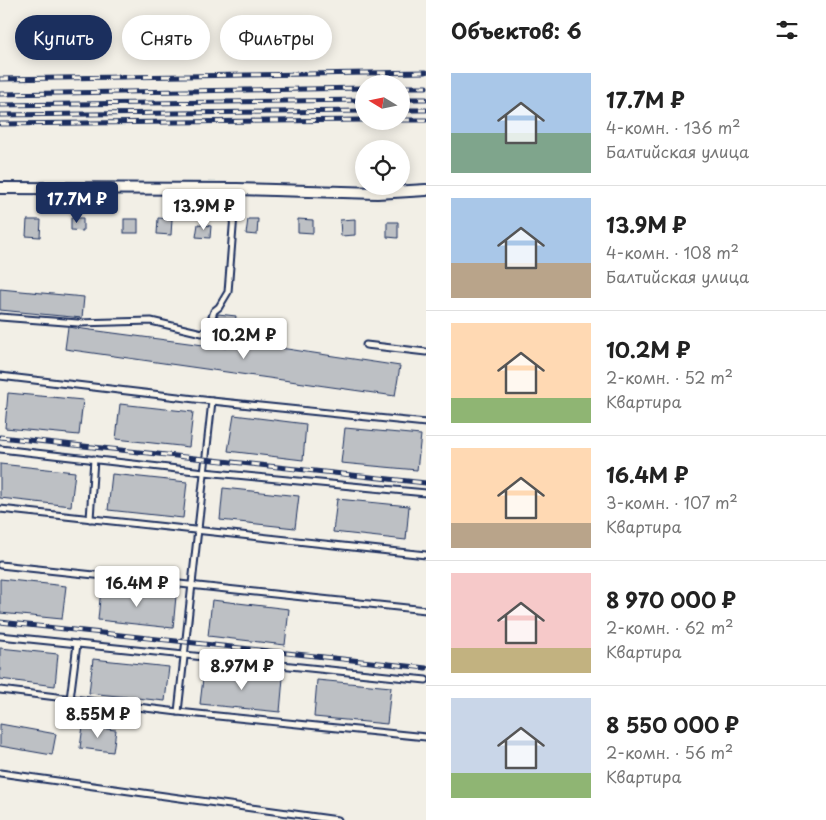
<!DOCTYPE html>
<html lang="ru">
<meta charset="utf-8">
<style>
:root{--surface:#fff;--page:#f2f2f2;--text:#222;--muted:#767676;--line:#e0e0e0;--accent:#1b2f5e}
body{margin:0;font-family:"Playpen Sans",sans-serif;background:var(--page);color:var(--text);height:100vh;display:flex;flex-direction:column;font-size:19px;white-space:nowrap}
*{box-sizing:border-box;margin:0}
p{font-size:16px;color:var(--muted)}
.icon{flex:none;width:28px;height:28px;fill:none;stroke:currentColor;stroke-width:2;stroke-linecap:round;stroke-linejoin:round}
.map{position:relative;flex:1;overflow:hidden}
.details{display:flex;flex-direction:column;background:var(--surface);width:400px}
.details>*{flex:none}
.guide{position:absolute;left:15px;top:15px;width:335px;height:45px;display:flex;gap:10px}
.needle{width:32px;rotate:280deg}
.fabs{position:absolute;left:355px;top:75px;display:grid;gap:10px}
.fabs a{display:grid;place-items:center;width:55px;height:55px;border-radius:50%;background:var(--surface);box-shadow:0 2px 12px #0003;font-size:25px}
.price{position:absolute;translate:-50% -42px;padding:0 11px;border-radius:5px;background:#fff;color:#222;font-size:16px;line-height:32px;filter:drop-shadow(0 1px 2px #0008)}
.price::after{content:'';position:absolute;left:50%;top:30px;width:15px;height:11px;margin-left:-8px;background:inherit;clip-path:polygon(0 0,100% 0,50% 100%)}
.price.active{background:var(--accent);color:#fff}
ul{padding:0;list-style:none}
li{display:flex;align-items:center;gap:15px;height:125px;padding:0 25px}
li+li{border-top:1px solid var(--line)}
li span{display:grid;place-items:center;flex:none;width:140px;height:100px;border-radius:0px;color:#555}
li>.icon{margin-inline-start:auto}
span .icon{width:60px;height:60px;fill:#fffc;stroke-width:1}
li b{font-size:21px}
h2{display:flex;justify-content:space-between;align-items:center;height:60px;padding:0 25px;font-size:21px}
.chip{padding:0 18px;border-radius:22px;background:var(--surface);box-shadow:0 2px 12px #0003;font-size:18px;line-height:45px}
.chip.active{background:var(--accent);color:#fff}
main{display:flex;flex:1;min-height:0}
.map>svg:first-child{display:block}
.building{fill:#bdc0c4;stroke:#1b2f5e}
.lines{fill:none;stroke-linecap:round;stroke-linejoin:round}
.lane-casing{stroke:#1b2f5e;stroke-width:9}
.street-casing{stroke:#1b2f5e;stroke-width:14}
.lane{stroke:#fbf7ec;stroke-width:5}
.street{stroke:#fbf7ec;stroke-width:10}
.rail-casing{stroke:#1b2f5e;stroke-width:5}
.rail{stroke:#fbf7ec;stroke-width:3;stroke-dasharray:9;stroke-linecap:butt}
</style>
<main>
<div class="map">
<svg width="426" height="820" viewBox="0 0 426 820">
<rect width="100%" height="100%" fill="#f2efe6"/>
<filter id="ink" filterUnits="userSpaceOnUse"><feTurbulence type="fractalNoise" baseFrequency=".02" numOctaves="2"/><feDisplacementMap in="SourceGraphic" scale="10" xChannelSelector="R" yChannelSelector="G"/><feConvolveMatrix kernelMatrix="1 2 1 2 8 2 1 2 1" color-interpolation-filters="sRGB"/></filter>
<g filter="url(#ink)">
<g class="building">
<polygon points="71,218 83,218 83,231 71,230"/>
<polygon points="158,218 172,219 171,235 157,234"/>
<rect x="124" y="219" width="14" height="14"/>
<polygon points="248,219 258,219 257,235 246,234"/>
<polygon points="298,219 313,220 313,233 298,232"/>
<polygon points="355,219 355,235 341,236 340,220"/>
<polygon points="27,220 41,220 40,237 26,236"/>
<polygon points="387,222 398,222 398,238 387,237"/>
<polygon points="198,224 211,226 210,238 196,237"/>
<polygon points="0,289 84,297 82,318 0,310"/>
<polygon points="218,314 236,316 234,331 216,328"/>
<polygon points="68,327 226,348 227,340 400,366 395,396 65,349"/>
<polygon points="8,393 83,400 79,435 5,428"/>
<polygon points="120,404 193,412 189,447 116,439"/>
<polygon points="234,415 306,424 303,460 228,451"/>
<polygon points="345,428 421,435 417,470 341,463"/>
<polygon points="0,464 75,472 71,506 0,498"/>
<polygon points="112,474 187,482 183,518 108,510"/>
<polygon points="223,488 299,496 295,528 220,520"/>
<polygon points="337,499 409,506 406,540 333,532"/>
<polygon points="0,579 66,586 62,619 0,613"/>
<polygon points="101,588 176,596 173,628 98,620"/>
<polygon points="212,600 289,609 285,645 208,636"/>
<polygon points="0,648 58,654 55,686 0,679"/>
<polygon points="93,659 169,667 165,701 89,693"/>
<polygon points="204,670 283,678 280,712 200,704"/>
<polygon points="317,680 391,687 387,724 314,717"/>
<polygon points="0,724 56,734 52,755 0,746"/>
<polygon points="83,726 116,730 113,752 80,748"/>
</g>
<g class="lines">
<defs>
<g id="lane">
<polyline points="0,317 78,323 151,321 202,333 208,329 214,311 219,307 228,292 236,189"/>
<polyline points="366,345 426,352"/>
<polyline points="0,376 212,401 426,423"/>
<polyline points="0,449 204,472 426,493"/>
<polyline points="0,509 426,555"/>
<polyline points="90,519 94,459"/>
<polyline points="0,565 426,610"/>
<polyline points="0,636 426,680"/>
<polyline points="0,690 178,712 426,737"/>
<polyline points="70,699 77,644"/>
<polyline points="178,712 212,401"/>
<polyline points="0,773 338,820"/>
</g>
<polyline id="street" points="0,188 237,189 377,193 426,190"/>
</defs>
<use href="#lane" class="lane-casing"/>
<use href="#street" class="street-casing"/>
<use href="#lane" class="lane"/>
<use href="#street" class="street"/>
<defs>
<g id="rail">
<polyline points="0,79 426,72"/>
<polyline points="401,87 426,87"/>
<polyline points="0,94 364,88"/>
<polyline points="401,99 426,99"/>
<polyline points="0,105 364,100"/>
<polyline points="401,110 426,110"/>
<polyline points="0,115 364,111"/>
<polyline points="401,120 426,120"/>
<polyline points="0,124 364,120"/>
<polyline points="0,437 426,483"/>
<polyline points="0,622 426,668"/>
</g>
</defs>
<use href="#rail" class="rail-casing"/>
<use href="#rail" class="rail"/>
</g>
</g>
</svg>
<div class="fabs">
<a><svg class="needle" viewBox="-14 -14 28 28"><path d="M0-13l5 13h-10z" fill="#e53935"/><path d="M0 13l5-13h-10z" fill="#767676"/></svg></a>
<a><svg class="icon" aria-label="locate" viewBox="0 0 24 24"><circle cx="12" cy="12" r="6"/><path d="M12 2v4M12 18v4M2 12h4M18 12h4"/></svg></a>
</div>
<b class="price active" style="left:77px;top:224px">17.7M ₽</b>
<b class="price" style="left:204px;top:231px">13.9M ₽</b>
<b class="price" style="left:244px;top:360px">10.2M ₽</b>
<b class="price" style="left:137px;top:608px">16.4M ₽</b>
<b class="price" style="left:242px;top:691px">8.97M ₽</b>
<b class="price" style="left:98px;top:739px">8.55M ₽</b>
<div class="guide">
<a class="chip active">Купить</a>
<a class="chip">Снять</a>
<a class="chip">Фильтры</a>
</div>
</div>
<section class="details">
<h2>Объектов: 6<svg class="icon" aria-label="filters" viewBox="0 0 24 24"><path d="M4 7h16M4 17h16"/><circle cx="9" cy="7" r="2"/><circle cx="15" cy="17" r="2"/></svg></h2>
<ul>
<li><span style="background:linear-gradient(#a9c7e8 60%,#7fa58c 0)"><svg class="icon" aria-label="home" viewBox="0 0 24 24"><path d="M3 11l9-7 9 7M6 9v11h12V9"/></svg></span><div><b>17.7M ₽</b><p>4-комн. · 136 m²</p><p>Балтийская улица</p></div></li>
<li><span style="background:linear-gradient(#a9c7e8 65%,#b9a48a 0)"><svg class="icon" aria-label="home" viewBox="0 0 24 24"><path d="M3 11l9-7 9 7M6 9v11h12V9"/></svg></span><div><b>13.9M ₽</b><p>4-комн. · 108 m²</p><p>Балтийская улица</p></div></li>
<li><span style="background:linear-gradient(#ffd9b3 75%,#8fb573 0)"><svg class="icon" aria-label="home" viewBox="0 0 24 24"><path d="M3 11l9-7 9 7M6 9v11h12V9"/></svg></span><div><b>10.2M ₽</b><p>2-комн. · 52 m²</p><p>Квартира</p></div></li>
<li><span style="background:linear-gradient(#ffd9b3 75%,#b9a48a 0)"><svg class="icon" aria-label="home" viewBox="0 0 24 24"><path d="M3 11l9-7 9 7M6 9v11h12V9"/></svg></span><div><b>16.4M ₽</b><p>3-комн. · 107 m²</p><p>Квартира</p></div></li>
<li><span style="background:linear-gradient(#f6c9c9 75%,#c2b280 0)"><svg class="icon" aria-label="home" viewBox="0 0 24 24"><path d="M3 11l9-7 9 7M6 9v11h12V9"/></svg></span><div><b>8 970 000 ₽</b><p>2-комн. · 62 m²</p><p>Квартира</p></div></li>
<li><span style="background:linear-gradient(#c9d6e8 75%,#8fb573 0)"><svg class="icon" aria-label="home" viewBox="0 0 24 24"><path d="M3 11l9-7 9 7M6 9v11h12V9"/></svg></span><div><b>8 550 000 ₽</b><p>2-комн. · 56 m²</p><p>Квартира</p></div></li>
</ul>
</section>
</main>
